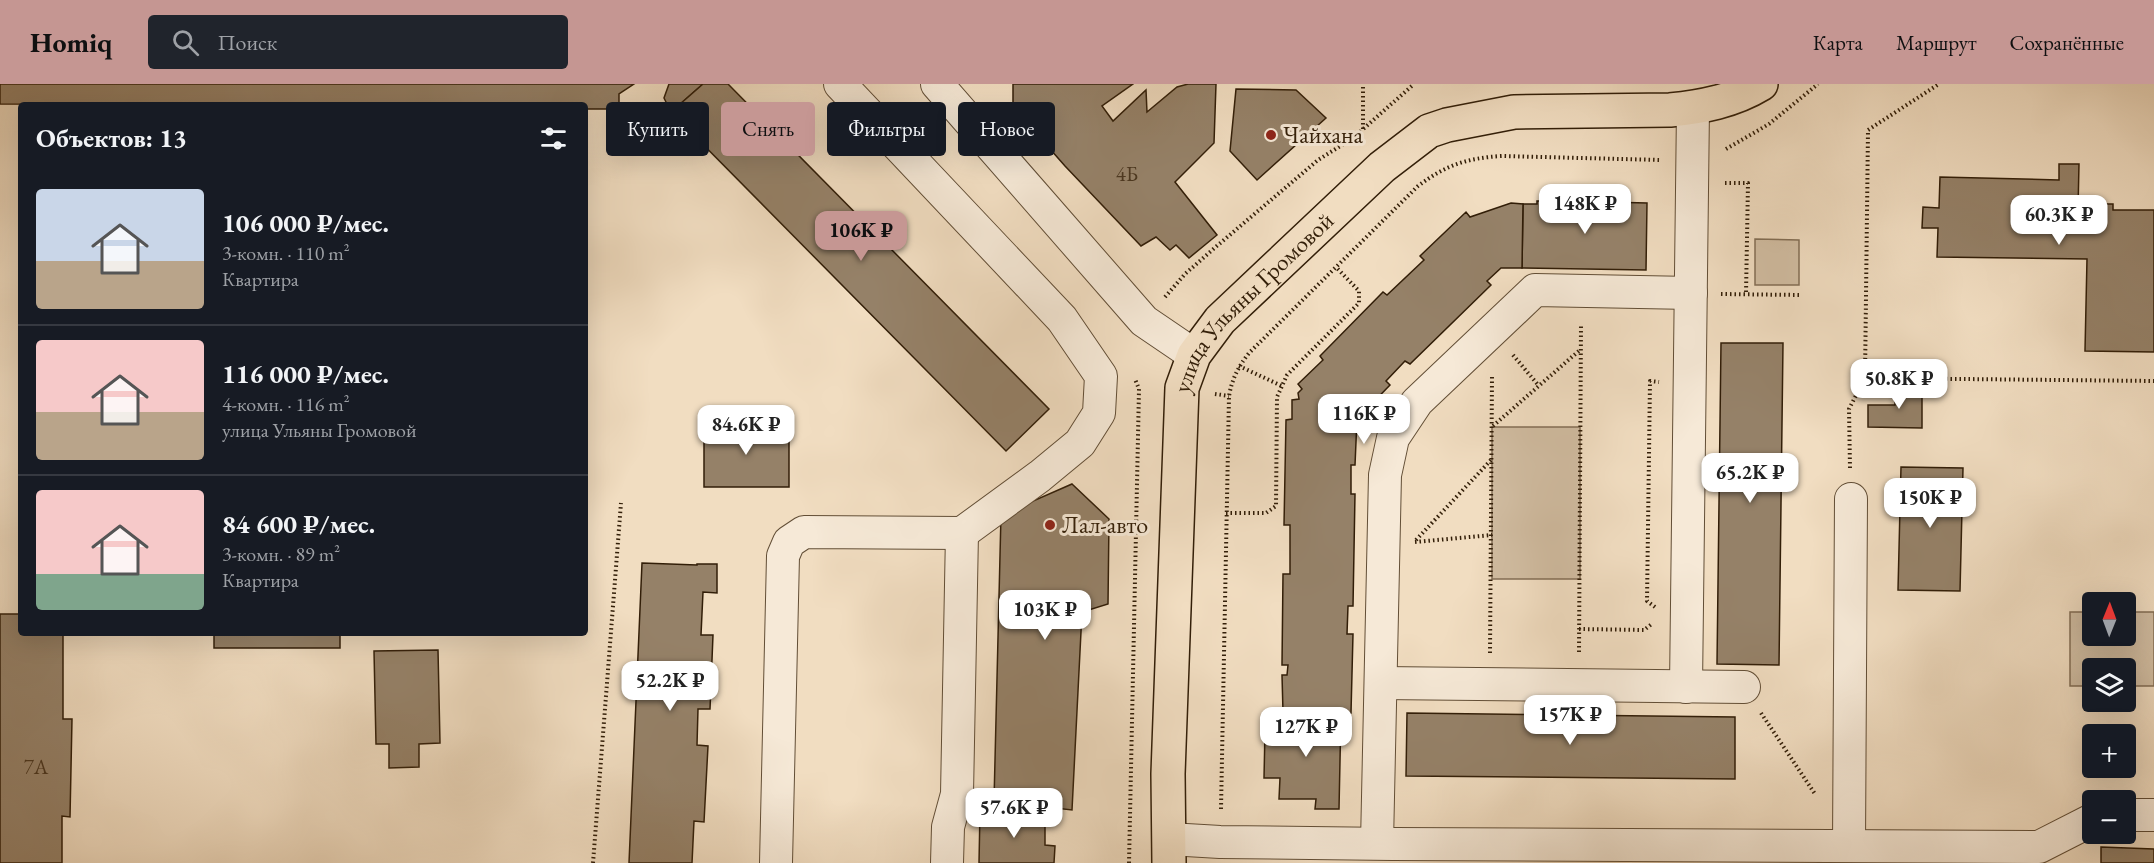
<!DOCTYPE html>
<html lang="ru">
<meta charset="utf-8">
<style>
:root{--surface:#171b24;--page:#20242c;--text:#f1f3f6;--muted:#9ea1a6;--line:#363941;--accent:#c59692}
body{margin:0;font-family:"EB Garamond",serif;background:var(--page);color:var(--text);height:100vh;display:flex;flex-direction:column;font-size:22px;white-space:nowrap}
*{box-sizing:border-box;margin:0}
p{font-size:20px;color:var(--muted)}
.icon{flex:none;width:33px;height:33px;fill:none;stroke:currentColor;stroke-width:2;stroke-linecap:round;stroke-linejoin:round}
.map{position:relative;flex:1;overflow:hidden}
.sheet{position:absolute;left:18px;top:18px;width:570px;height:534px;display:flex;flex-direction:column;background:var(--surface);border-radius:6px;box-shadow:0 6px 24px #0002}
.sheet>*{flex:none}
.guide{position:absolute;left:606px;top:18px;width:570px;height:54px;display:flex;gap:12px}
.needle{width:39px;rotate:1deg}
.controls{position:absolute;left:2082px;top:508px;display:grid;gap:12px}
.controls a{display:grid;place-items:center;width:54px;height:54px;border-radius:6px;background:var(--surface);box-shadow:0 6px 24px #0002;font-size:30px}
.price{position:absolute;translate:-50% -51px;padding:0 14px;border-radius:12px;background:#fff;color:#222;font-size:20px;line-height:39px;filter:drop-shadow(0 2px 3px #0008)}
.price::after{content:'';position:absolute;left:50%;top:36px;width:18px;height:14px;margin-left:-9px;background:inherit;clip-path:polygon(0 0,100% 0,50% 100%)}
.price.on{background:var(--accent);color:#111}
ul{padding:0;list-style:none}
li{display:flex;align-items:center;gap:18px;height:150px;padding:0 18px}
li+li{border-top:2px solid var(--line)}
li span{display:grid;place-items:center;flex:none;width:168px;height:120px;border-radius:6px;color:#555}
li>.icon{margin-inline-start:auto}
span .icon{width:72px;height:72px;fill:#fffc;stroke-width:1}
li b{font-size:26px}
h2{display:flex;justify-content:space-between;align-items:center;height:72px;padding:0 18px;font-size:26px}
.chip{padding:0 21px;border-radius:6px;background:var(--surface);box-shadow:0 6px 24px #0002;font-size:21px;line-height:54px}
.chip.on{background:var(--accent);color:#111}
header{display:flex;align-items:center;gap:36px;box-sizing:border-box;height:84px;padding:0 30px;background:var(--accent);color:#111}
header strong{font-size:28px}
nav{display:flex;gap:33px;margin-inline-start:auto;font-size:21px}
.search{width:420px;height:54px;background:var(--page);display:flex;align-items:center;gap:15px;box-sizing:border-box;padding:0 21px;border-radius:6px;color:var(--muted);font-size:22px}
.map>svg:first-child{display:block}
.green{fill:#d1bda2;stroke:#826e55;stroke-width:1.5}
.building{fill:#958168;stroke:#321e08;stroke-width:1.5}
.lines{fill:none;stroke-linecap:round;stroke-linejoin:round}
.minor-casing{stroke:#624e36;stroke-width:34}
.major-casing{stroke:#321e08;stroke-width:36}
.path{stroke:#321e08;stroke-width:4;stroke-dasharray:1.5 3;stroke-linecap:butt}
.minor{stroke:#f6e9d7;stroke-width:32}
.major{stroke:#f1ddc1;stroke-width:33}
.poi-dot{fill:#8f2418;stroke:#f6e9d7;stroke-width:2}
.labels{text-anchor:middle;stroke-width:6;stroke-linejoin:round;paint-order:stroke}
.number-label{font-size:21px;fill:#4b3720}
.poi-label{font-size:24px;fill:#321e08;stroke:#f6e9d7;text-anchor:start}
.street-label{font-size:24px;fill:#321e08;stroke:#f6e9d7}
</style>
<header>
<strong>Homiq</strong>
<div class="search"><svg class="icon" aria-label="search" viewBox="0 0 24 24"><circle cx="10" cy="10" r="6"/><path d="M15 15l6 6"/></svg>Поиск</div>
<nav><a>Карта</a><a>Маршрут</a><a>Сохранённые</a></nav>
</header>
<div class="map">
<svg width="2154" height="779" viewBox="0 0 2154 779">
<rect width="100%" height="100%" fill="#f1ddc1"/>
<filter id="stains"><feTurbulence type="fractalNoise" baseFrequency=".00333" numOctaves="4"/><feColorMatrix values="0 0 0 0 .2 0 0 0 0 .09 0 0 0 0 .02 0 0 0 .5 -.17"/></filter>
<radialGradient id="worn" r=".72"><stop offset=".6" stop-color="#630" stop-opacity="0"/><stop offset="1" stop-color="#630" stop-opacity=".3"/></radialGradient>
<g class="green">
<polygon points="1755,155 1799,156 1799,201 1755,201"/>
<rect x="1492" y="343" width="88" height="152"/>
<polygon points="2070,528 2092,528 2092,552 2126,552 2126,528 2154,528 2154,602 2126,602 2126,585 2092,585 2092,602 2070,602"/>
</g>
<g class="building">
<polygon points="0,0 634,0 619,10 619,25 585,25 585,21 0,20"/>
<polygon points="669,0 703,0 671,28 664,14"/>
<polygon points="703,0 728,0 1049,325 1006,367 671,28"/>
<polygon points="1013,0 1133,0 1102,22 1113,37 1146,6 1147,28 1177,3 1188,0 1216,0 1214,59 1175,98 1217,151 1189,174 1176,161 1170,166 1156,153 1141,162 1065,82 1013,23"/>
<polygon points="1236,5 1296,6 1326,34 1257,96 1230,67"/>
<polygon points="2059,80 2079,80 2078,126 2098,126 2098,120 2113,120 2113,126 2154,126 2154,268 2085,267 2087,175 1937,173 1938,144 1922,144 1923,123 1939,124 1940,93 2059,96"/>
<polygon points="1577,112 1606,113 1606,118 1647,119 1646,186 1522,184 1523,120 1537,120 1537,117 1577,117"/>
<polygon points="1511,119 1523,120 1522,184 1501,184 1487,197 1491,201 1410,280 1405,277 1386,297 1390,301 1357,335 1355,381 1351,381 1351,410 1355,410 1353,522 1348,522 1347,550 1353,550 1351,629 1283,628 1282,591 1287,591 1288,581 1282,581 1283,490 1290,490 1290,441 1284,441 1286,336 1292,335 1292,316 1299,315 1298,309 1302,305 1298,300 1323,276 1320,272 1383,208 1387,211 1424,176 1420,172 1466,128 1470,133"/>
<polygon points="1721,259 1783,259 1779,581 1717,580"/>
<polygon points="1895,302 1922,303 1922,344 1868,343 1868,321 1895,321"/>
<rect x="704" y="342" width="85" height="61"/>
<polygon points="1901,383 1963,384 1960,507 1898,506"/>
<polygon points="1072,400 1109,435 1108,520 1082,528 1072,726 994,717 1001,431"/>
<polygon points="642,479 697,481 697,480 717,480 717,509 703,508 701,551 713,551 710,625 698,625 697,661 708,662 704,738 694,737 692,779 629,779"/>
<polygon points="0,530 21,530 21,549 63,549 63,635 72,635 70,733 62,732 62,779 0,779"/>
<rect x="214" y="549" width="126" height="15"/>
<polygon points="438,566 440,659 419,660 419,683 389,684 389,660 376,660 374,567"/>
<polygon points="1283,628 1341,629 1339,725 1315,725 1316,715 1279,715 1280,694 1264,694 1265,647 1282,648"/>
<polygon points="1407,629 1735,633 1735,695 1406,692"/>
<polygon points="980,728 1045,730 1045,761 1055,762 1054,779 979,779"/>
<polygon points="2101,763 2154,765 2154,779 2101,779"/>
</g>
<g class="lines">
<defs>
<g id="minor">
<polyline points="937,0 1144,237 1194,271"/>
<polyline points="1381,599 1744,603"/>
<polyline points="1686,603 1693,24"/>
<polyline points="2126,731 2154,731"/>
<polyline points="1169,755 1220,758 1392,760 2039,763 2092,736"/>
<polyline points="1377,759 1385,391 1393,354 1417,318 1535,206 1691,209"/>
<polyline points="1849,762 1851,415"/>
<polyline points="776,779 783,472 789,458 804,448 962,449 1040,392 1080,359 1099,329 1101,292 1062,235 840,0"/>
<polyline points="947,779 948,743 957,710 962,449"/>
</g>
<g id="major">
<path id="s1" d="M1169 779 1168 690 1182 304 1194 271 1220 236 1382 83 1429 47 1447 41 1514 28 1670 26C1702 23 1733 17 1761 0"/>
</g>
</defs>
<use href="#minor" class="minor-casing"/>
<use href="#major" class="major-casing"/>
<g class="path">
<polyline points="1363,45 1363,0"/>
<polyline points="1726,65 1769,40 1818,0"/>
<polyline points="1725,99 1748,99 1746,210"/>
<polyline points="1721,210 1800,211"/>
<polyline points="1165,213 1185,190 1218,161 1318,76 1353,54 1414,0"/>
<polyline points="1513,271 1539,302"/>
<polyline points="1239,282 1282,302"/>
<polyline points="1865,294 2154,297"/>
<polyline points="1215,310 1229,312"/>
<polyline points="1493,342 1581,265"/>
<polyline points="1850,384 1849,325 1865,294 1868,46 1939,0"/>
<polyline points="1226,429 1266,429 1276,422 1277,313 1287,291 1359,219 1359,207 1336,183"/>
<polyline points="1416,456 1491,376"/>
<polyline points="1415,458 1492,451"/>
<polyline points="1655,523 1647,517 1650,297 1659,298"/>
<polyline points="1579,545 1644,546 1653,539"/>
<polyline points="1579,568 1581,240"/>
<polyline points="1490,569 1492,292"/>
<polyline points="1761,629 1815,710"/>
<path d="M1221 725 1229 312C1232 295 1238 283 1249 269L1418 102C1446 81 1467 74 1502 72L1661 76"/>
<polyline points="593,779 621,419"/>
<polyline points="1129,779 1139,305 1135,295"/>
</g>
<use href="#minor" class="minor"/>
<use href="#major" class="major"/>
</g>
<g class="poi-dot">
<circle cx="1271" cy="51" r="6"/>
<circle cx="1050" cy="441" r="6"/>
</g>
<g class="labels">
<g class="number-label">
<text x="1127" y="97">4Б</text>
<text x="36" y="690">7А</text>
</g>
<g class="poi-label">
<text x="1283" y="59">Чайхана</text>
<text x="1062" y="449">Лал-авто</text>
</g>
<g class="street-label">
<text dy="8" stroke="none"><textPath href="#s1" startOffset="588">улица Ульяны Громовой</textPath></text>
</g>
</g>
<rect width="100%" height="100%" filter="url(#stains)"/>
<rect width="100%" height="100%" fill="url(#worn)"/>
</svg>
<div class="controls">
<a><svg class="needle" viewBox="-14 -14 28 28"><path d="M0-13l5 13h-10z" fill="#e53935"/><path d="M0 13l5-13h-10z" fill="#9ea1a6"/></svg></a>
<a><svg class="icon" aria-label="layers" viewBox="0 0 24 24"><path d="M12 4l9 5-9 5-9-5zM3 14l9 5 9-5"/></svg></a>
<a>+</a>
<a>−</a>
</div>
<b class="price" style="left:1585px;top:151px">148K ₽</b>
<b class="price" style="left:2059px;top:162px">60.3K ₽</b>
<b class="price on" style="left:861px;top:178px">106K ₽</b>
<b class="price" style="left:1899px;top:326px">50.8K ₽</b>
<b class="price" style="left:1364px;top:361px">116K ₽</b>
<b class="price" style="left:746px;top:372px">84.6K ₽</b>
<b class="price" style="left:1750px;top:420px">65.2K ₽</b>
<b class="price" style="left:1930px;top:445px">150K ₽</b>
<b class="price" style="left:1045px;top:557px">103K ₽</b>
<b class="price" style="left:670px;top:628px">52.2K ₽</b>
<b class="price" style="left:1570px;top:662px">157K ₽</b>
<b class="price" style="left:1306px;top:674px">127K ₽</b>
<b class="price" style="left:1014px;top:755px">57.6K ₽</b>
<div class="guide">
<a class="chip">Купить</a>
<a class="chip on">Снять</a>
<a class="chip">Фильтры</a>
<a class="chip">Новое</a>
</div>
<section class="sheet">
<h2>Объектов: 13<svg class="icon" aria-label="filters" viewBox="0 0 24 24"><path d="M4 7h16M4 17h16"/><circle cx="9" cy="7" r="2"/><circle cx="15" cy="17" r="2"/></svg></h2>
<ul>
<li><span style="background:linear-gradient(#c9d6e8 60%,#b9a48a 0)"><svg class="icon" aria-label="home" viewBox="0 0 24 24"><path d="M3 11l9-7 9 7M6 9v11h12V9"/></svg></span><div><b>106 000 ₽/мес.</b><p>3-комн. · 110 m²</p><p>Квартира</p></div></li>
<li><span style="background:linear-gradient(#f6c9c9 60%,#b9a48a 0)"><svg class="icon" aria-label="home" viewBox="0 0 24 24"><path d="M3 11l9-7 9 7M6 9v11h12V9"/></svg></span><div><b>116 000 ₽/мес.</b><p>4-комн. · 116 m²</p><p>улица Ульяны Громовой</p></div></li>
<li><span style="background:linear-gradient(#f6c9c9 70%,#7fa58c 0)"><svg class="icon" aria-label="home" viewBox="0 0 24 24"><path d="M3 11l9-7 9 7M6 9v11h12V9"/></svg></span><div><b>84 600 ₽/мес.</b><p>3-комн. · 89 m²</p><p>Квартира</p></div></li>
</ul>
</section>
</div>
